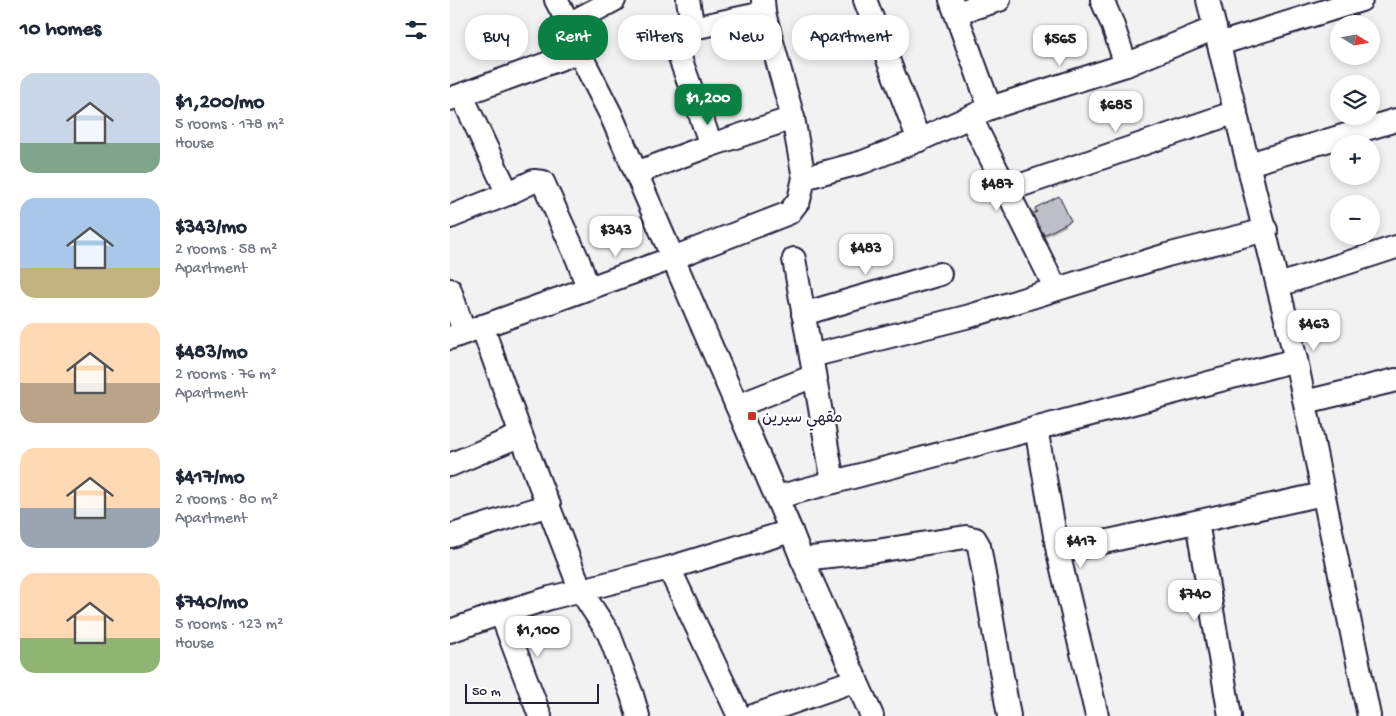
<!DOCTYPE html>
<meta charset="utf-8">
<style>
:root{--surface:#fff;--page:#f6f6f7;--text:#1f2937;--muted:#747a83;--accent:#0b8043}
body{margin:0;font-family:"Gochi Hand","Playpen Sans Arabic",sans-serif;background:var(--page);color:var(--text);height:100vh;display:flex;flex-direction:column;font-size:19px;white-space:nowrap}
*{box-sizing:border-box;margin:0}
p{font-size:16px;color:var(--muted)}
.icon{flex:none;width:28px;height:28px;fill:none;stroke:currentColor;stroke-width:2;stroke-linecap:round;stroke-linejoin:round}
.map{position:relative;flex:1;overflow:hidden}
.details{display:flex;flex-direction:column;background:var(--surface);width:450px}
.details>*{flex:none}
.guide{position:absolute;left:15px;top:15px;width:475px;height:45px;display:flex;gap:10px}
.needle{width:32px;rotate:101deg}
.fabs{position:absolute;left:880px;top:15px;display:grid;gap:10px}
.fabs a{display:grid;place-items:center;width:50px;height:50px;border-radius:50%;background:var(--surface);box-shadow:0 2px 8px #0003;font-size:25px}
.scale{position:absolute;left:15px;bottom:12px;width:134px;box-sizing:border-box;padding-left:5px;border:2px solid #22223b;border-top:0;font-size:14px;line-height:18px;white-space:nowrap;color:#22223b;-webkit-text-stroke:4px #fff;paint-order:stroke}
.price{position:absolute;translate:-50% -42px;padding:0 11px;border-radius:10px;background:#fff;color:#222;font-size:16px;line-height:32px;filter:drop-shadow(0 1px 2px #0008)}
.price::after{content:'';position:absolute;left:50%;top:30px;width:15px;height:11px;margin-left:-8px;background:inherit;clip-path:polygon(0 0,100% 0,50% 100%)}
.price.active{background:var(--accent);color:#fff}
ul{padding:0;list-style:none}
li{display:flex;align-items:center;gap:15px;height:125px;padding:0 20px}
li span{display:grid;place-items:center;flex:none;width:140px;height:100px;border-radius:15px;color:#555}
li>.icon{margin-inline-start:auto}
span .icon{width:60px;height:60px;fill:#fffc;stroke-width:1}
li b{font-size:21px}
h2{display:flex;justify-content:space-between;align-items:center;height:60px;padding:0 20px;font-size:21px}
.tag{padding:0 18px;border-radius:20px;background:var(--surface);box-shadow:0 2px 8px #0003;font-size:18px;line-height:45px}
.tag.active{background:var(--accent);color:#fff}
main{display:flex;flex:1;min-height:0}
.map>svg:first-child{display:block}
.building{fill:#bebec6;stroke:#22223b;filter:url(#shadow)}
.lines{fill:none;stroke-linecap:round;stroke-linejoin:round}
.minor-casing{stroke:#22223b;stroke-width:26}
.minor{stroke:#fff;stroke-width:22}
.poi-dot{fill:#c8321e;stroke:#fff;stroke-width:2}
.labels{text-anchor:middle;stroke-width:4.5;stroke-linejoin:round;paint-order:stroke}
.poi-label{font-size:16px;fill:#22223b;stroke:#fff;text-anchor:start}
</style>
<main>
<section class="details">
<h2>10 homes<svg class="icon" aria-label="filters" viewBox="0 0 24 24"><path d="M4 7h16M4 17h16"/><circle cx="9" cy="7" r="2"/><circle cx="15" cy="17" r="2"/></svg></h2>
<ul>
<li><span style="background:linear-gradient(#c9d6e8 70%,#7fa58c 0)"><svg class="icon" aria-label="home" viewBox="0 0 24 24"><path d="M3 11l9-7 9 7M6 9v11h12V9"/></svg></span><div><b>$1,200/mo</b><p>5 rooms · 178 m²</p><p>House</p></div></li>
<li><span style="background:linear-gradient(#a9c7e8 70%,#c2b280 0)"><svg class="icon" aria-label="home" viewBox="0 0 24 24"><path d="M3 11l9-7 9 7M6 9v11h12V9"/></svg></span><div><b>$343/mo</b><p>2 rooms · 58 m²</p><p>Apartment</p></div></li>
<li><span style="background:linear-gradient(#ffd9b3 60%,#b9a48a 0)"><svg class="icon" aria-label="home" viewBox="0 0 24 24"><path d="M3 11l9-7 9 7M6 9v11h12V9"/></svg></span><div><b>$483/mo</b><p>2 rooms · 76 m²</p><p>Apartment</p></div></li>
<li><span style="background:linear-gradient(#ffd9b3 60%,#9aa5b1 0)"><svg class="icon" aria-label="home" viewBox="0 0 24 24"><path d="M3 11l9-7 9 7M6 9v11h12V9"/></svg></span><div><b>$417/mo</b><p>2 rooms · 80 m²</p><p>Apartment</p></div></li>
<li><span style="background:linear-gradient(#ffd9b3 65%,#8fb573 0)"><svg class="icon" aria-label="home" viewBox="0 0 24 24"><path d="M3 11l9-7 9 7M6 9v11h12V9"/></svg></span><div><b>$740/mo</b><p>5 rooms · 123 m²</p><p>House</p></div></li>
</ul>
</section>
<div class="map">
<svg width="946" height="716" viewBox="0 0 946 716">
<defs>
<filter id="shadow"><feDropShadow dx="-4.5" dy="4.5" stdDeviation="0" flood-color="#0004"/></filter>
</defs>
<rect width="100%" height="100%" fill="#f2f2f3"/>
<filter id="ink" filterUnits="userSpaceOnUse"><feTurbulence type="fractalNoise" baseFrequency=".02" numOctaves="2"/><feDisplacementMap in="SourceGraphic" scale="10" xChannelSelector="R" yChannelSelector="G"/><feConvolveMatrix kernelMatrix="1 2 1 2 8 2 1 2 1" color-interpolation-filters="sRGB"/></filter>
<g filter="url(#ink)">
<polygon class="building" points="609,196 621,221 594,235 589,226 585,228 579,216 587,212 585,208"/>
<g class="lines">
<defs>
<g id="minor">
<polyline points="106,0 119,24 129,52 161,115 341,531 352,559 422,716"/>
<polyline points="238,0 243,28"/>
<polyline points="415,0 469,140"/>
<polyline points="501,0 540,108"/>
<polyline points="652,0 662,23 676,65"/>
<polyline points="758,0 846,360 919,716"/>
<polyline points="506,13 549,0"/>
<polyline points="119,24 164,0"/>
<polyline points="769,44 911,0"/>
<polyline points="12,96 58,194"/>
<polyline points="0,99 129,52"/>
<polyline points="521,118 606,289"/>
<polyline points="261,145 229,55 227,41 234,32 243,28 314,13"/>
<polyline points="799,164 946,120"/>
<polyline points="186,173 261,145 343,118"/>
<polyline points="354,178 413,162 469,140 540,108 676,65 765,28"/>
<polyline points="557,190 786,112"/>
<polyline points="0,217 55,195 84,181 93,182 128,260 138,288"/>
<polyline points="344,259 383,482"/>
<polyline points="829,285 946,247"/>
<polyline points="0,290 14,332"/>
<polyline points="353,314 490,274"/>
<polyline points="32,326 71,435"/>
<polyline points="0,338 223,258 339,213 349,200 354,178 343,118 314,13 313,0"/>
<polyline points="361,356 520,316 717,255 816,230"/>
<polyline points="855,402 946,380"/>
<polyline points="287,406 364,376"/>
<polyline points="586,428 608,552 647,716"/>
<polyline points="0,465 71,435 131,591 159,634 182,695 188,716"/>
<polyline points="327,497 846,360"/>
<polyline points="747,522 780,716"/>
<polyline points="0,536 99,505"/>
<polyline points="608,552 873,494"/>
<polyline points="352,559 426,551 516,537 525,539 529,546 559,716"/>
<polyline points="219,568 289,716"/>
<polyline points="51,613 90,716"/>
<polyline points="0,631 51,613 100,598 219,568 341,531"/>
<polyline points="303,716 406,680"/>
</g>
</defs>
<use href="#minor" class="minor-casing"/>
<use href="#minor" class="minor"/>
</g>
</g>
<rect class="poi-dot" x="297" y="411" width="10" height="10" rx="2.5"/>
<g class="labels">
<g class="poi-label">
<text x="312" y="422">مقهي سيرين</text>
</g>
</g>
</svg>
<div class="fabs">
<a><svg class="needle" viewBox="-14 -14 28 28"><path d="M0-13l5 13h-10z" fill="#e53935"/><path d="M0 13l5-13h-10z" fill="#747a83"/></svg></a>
<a><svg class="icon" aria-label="layers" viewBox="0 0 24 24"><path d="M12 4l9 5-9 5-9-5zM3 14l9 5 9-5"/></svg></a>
<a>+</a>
<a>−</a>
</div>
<div class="scale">50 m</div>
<b class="price" style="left:610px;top:67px">$565</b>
<b class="price active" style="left:258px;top:126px">$1,200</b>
<b class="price" style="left:666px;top:133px">$685</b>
<b class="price" style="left:547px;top:212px">$487</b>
<b class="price" style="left:166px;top:258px">$343</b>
<b class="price" style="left:416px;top:276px">$483</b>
<b class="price" style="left:864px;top:352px">$463</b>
<b class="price" style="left:631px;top:569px">$417</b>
<b class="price" style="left:745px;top:622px">$740</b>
<b class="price" style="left:88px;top:658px">$1,100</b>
<div class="guide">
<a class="tag">Buy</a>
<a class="tag active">Rent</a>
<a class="tag">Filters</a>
<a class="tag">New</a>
<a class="tag">Apartment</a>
</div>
</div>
</main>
